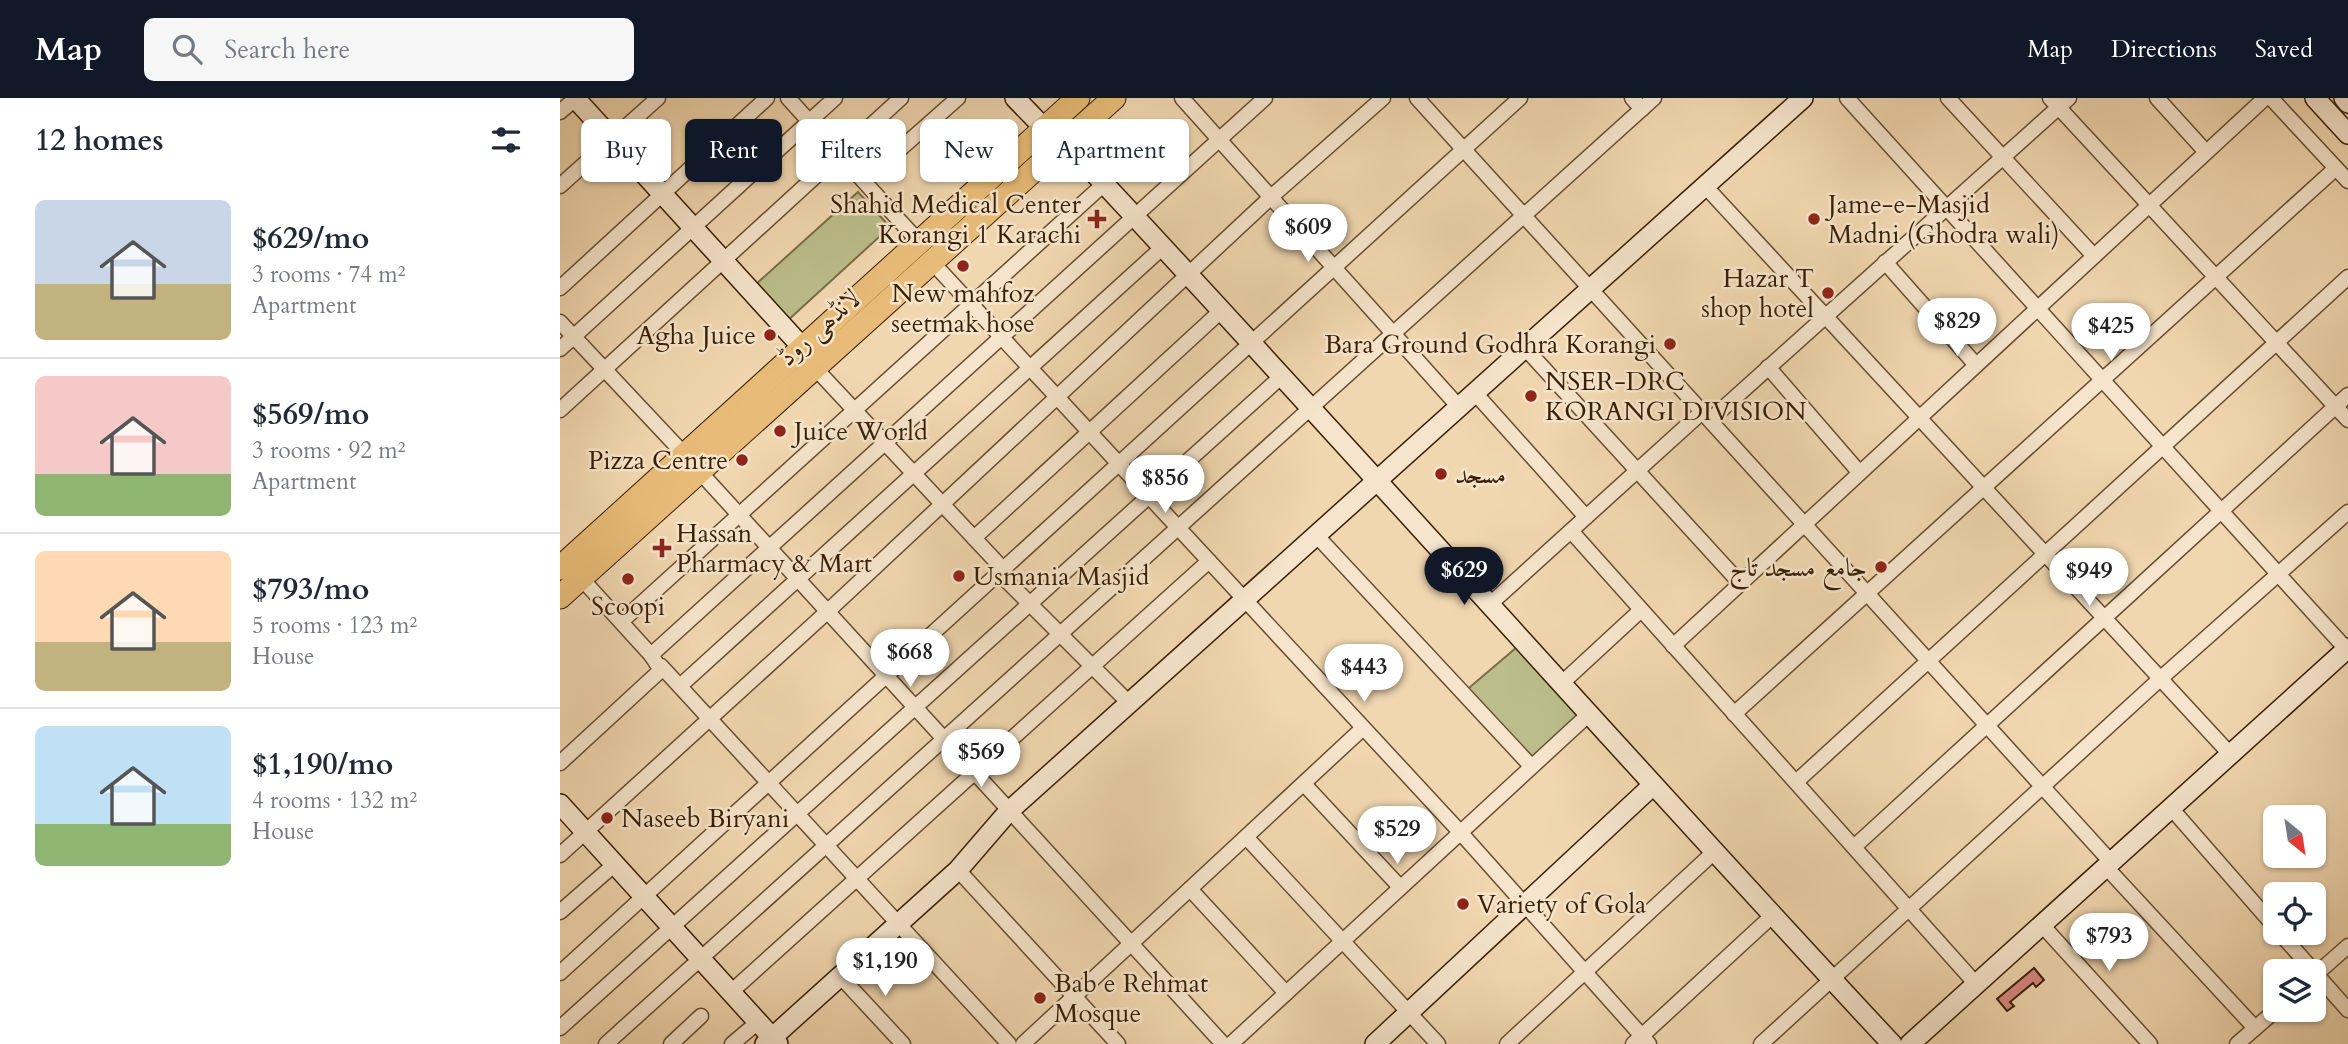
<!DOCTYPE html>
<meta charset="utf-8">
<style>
:root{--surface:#fff;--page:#f6f6f7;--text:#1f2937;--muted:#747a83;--line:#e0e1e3;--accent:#111827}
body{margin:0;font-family:Cardo,Amiri,serif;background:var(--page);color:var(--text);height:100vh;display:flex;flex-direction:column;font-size:26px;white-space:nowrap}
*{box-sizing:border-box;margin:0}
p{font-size:23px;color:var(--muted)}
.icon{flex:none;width:38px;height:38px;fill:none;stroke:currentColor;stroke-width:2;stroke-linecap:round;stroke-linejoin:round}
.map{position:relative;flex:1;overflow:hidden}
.panel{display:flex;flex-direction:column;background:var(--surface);width:560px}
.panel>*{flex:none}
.banner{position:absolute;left:21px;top:21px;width:665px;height:63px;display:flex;gap:14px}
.needle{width:46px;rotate:150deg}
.tools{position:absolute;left:1703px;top:707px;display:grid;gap:14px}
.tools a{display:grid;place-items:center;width:63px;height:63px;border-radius:10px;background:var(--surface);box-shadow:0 2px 5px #0004;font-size:35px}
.price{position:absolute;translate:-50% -60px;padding:0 16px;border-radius:24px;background:#fff;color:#222;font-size:23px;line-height:46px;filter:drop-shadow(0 2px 4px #0008)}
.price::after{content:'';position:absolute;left:50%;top:42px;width:21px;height:16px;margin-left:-10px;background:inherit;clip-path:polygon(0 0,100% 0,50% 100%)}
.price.active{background:var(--accent);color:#fff}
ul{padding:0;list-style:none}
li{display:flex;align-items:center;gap:21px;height:175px;padding:0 35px}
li+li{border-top:2px solid var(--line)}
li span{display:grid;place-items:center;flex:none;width:196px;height:140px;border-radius:10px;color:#555}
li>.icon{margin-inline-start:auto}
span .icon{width:84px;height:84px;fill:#fffc;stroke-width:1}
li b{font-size:30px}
h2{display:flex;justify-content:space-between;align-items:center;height:84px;padding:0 35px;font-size:30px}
.chip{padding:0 24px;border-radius:10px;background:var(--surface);box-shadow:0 2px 5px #0004;font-size:24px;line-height:63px}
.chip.active{background:var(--accent);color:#fff}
header{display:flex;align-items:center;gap:42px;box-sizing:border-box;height:98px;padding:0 35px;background:var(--accent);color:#fff}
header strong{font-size:33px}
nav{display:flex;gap:38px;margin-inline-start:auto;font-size:24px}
.search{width:490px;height:63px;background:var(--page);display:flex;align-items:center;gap:18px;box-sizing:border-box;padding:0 24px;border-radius:10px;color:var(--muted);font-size:26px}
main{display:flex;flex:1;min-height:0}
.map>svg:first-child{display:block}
.green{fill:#bbbe8b;stroke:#7a6e48;stroke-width:2}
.building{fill:#d68780;stroke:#391f04;stroke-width:2}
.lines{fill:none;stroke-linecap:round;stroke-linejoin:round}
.street-casing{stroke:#674d2f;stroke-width:17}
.secondary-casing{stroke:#391f04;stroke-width:22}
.primary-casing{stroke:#391f04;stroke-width:25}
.street{stroke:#f6e5cc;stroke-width:14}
.secondary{stroke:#f6e5cc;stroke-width:19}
.primary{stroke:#e8bc78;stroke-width:23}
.poi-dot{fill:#8f2418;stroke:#f6e5cc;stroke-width:2.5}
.labels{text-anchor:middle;stroke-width:5;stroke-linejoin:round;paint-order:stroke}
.poi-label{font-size:26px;fill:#391f04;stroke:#f6e5cc;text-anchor:start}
.street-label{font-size:26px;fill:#391f04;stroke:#f6e5cc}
</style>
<header>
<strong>Map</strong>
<div class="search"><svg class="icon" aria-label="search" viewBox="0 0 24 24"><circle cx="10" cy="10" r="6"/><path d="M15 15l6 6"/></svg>Search here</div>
<nav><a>Map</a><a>Directions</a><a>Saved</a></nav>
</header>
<main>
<section class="panel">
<h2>12 homes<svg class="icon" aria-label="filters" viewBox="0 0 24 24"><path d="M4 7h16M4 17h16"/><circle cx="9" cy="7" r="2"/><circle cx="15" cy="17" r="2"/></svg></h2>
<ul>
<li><span style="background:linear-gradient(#c9d6e8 60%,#c2b280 0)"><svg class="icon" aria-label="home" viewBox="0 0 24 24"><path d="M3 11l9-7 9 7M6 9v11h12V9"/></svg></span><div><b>$629/mo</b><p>3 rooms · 74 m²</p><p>Apartment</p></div></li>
<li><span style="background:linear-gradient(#f6c9c9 70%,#8fb573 0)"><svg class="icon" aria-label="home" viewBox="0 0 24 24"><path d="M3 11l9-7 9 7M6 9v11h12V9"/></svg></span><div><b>$569/mo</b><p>3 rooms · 92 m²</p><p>Apartment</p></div></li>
<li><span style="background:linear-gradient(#ffd9b3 65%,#c2b280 0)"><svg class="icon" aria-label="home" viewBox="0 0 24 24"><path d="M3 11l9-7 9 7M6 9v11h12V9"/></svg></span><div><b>$793/mo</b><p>5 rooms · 123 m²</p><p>House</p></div></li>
<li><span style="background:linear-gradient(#bfe0f5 70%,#8fb573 0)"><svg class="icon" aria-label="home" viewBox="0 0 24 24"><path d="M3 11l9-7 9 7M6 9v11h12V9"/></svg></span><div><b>$1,190/mo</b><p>4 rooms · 132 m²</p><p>House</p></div></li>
</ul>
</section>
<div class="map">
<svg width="1788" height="946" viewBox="0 0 1788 946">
<rect width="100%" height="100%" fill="#f1d7b0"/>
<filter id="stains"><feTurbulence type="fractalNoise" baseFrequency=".00286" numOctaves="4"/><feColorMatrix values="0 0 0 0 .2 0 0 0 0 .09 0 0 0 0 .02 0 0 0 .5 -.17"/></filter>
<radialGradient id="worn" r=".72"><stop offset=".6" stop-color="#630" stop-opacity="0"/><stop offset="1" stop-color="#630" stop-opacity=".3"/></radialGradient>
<g class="green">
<polygon points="298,94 330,129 226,224 194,188"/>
<polygon points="963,544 1028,617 971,668 903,595"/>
</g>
<polygon class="building" points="1474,870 1484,882 1476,889 1473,885 1450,904 1454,908 1447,913 1437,901"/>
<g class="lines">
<defs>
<g id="street">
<polyline points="228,0 359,144"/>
<polyline points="622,0 899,309"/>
<polyline points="857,0 1551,764"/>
<polyline points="1072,0 1082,11"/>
<polyline points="1287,0 1788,553"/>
<polyline points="1388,0 1534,158"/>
<polyline points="1490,0 1788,322"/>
<polyline points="1597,0 1646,54"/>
<polyline points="1711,0 1788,83"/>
<polyline points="0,14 15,1"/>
<polyline points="304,83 398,0"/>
<polyline points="0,88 98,0"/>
<polyline points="1145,88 1670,656"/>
<polyline points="372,164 900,734 1089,946"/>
<polyline points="1325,164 1416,267"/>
<polyline points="0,190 207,0"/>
<polyline points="0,224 124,356"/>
<polyline points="965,250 1180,485"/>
<polyline points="0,251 275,0"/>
<polyline points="1208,269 1299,374"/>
<polyline points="255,270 443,471"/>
<polyline points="915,295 1026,419"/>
<polyline points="0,312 341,0"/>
<polyline points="1150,322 1509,0"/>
<polyline points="139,373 663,946"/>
<polyline points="1011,433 1416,886"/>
<polyline points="756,437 971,668"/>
<polyline points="414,440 662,212"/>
<polyline points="439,475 569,605"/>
<polyline points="929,507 1142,314"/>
<polyline points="62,523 544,86"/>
<polyline points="1113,548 1705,0"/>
<polyline points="91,557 705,0"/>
<polyline points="101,568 449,946"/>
<polyline points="1002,585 1081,512"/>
<polyline points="120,588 603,149"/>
<polyline points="1174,616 1776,70"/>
<polyline points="0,665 101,572 91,557 21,480"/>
<polyline points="1236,684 1788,179"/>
<polyline points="744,686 840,789"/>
<polyline points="1611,710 1715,829"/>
<polyline points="686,739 878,946"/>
<polyline points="1294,749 1788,297"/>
<polyline points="0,757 267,514 711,99 823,0"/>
<polyline points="1546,769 1695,930"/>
<polyline points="398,772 558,946"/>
<polyline points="630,791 726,895"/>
<polyline points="0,814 55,766"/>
<polyline points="1482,827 1590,946"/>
<polyline points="1720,835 1788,912"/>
<polyline points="0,875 960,0"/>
<polyline points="280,878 343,946"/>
<polyline points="1754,878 1788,848"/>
<polyline points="171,894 649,463"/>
<polyline points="0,930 722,278"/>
<polyline points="46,946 1094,0"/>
<polyline points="111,946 141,918"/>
<polyline points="172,946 198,924"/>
<polyline points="463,946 803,630"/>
<polyline points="671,946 1028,617"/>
<polyline points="947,946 1153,755"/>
<polyline points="1073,946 1212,818"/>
<polyline points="1201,946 1600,581 1788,414"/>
<polyline points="1677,946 1716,912"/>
</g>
<g id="secondary">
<polyline points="15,0 242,249"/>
<polyline points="455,0 485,31"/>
<polyline points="1755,0 1788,36"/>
<polyline points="1784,0 1788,5"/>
<path d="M506 45C785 342 1054 648 1332 946"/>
<polyline points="0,706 218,946"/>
<polyline points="205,946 398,772 448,714 1243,0"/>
<polyline points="815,946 1092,688"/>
<polyline points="1350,946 1788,550"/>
</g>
<g id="primary">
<polyline points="0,470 518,0"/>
<polyline points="0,499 554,0"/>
</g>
</defs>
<use href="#street" class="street-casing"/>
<use href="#secondary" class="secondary-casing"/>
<use href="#primary" class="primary-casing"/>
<use href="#street" class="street"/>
<use href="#secondary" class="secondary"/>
<use href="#primary" class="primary"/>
</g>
<g class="poi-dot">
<path d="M533.5 110.5h7v7h7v7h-7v7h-7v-7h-7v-7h7z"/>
<circle cx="1254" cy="121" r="7"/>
<circle cx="403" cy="168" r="7"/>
<circle cx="1268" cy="195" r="7"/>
<circle cx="210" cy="237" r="7"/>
<circle cx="1110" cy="246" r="7"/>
<circle cx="971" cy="298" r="7"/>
<circle cx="220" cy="333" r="7"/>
<circle cx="182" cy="362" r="7"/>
<circle cx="881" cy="376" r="7"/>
<path d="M98.5 439.5h7v7h7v7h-7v7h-7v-7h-7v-7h7z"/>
<circle cx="1321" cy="469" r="7"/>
<circle cx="399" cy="478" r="7"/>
<circle cx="68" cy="481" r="7"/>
<circle cx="47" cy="720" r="7"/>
<circle cx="903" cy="806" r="7"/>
<circle cx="480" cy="900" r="7"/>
</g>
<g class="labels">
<g class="poi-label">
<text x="521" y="115" text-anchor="end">Shahid Medical Center<tspan x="521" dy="30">Korangi 1 Karachi</tspan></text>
<text x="1268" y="115">Jame-e-Masjid<tspan x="1268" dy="30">Madni (Ghodra wali)</tspan></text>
<text x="1254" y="189" text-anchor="end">Hazar T<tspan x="1254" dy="30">shop hotel</tspan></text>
<text x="403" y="204" text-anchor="middle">New mahfoz<tspan x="403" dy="30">seetmak hose</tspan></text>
<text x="196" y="246" text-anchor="end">Agha Juice</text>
<text x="1096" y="255" text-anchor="end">Bara Ground Godhra Korangi</text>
<text x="985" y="292">NSER-DRC<tspan x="985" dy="30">KORANGI DIVISION</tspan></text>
<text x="234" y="342">Juice World</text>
<text x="168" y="371" text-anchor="end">Pizza Centre</text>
<text x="895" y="385">مسجد</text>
<text x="116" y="444">Hassan<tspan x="116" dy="30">Pharmacy &amp; Mart</tspan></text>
<text x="1307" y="478" text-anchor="end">جامع مسجد تاج</text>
<text x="413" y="487">Usmania Masjid</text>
<text x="68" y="517" text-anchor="middle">Scoopi</text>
<text x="61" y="729">Naseeb Biryani</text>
<text x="917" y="815">Variety of Gola</text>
<text x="494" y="894">Bab e Rehmat<tspan x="494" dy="30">Mosque</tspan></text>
</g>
<g class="street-label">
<text transform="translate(259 229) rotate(-42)" y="9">لانڈھی روڈ</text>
</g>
</g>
<rect width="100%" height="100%" filter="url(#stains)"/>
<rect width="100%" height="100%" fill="url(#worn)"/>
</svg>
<div class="tools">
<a><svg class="needle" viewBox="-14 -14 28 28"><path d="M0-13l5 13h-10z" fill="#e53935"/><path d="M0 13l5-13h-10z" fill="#747a83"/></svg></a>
<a><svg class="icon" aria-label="locate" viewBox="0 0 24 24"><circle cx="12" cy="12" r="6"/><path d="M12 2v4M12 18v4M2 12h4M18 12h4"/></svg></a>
<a><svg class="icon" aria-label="layers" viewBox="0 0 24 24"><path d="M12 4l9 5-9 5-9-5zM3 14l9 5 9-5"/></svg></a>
</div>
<b class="price" style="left:748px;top:166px">$609</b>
<b class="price" style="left:1397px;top:260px">$829</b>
<b class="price" style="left:1551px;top:265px">$425</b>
<b class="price" style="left:605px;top:417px">$856</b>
<b class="price active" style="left:904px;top:509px">$629</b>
<b class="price" style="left:1529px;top:510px">$949</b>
<b class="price" style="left:350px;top:591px">$668</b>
<b class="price" style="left:804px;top:606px">$443</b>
<b class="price" style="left:421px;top:691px">$569</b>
<b class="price" style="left:837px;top:768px">$529</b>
<b class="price" style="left:1549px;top:875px">$793</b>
<b class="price" style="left:325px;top:900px">$1,190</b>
<div class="banner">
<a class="chip">Buy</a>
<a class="chip active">Rent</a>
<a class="chip">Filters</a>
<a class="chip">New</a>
<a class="chip">Apartment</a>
</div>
</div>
</main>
